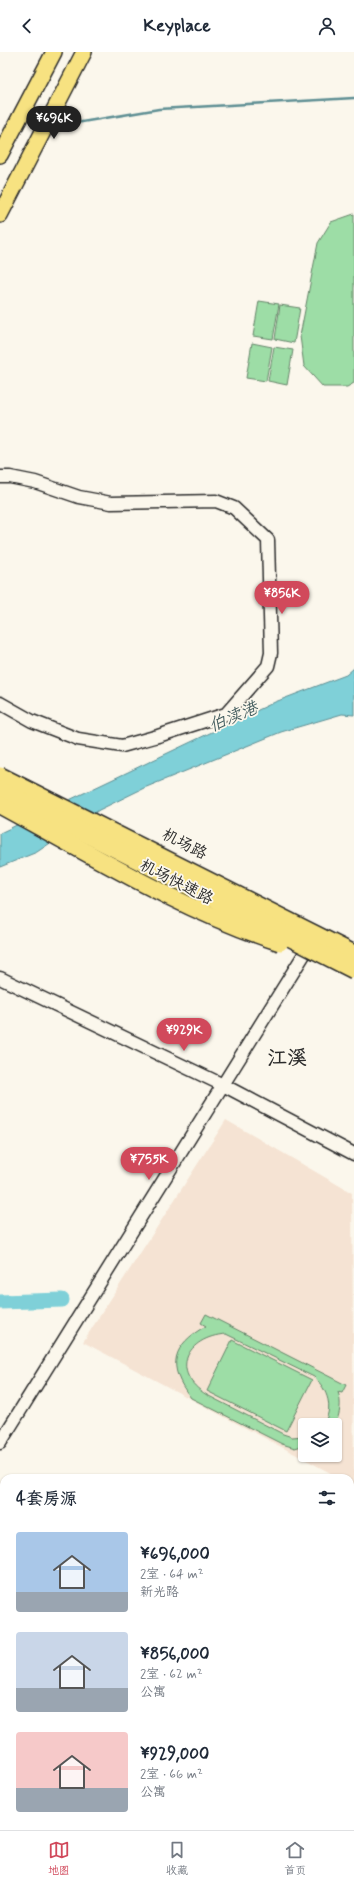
<!DOCTYPE html>
<html lang="zh">
<meta charset="utf-8">
<style>
:root{--surface:#fff;--page:#f6f6f7;--text:#1f2937;--muted:#747a83;--line:#e0e1e3;--accent:#d1495b}
body{margin:0;font-family:Mynerve,"LXGW WenKai TC",sans-serif;background:var(--page);color:var(--text);height:100vh;display:flex;flex-direction:column;font-size:15px;white-space:nowrap}
*{box-sizing:border-box;margin:0}
p{font-size:13px;color:var(--muted)}
.icon{flex:none;width:22px;height:22px;fill:none;stroke:currentColor;stroke-width:2;stroke-linecap:round;stroke-linejoin:round}
.map{position:relative;flex:1;overflow:hidden}
.sheet{position:absolute;left:0px;top:1422px;width:354px;height:356px;display:flex;flex-direction:column;background:var(--surface);border-radius:12px 12px 0 0;box-shadow:0 1px 3px #0004}
.sheet>*{flex:none}
.fabs{position:absolute;left:298px;top:1366px;display:grid;gap:8px}
.fabs a{display:grid;place-items:center;width:44px;height:44px;border-radius:4px;background:var(--surface);box-shadow:0 1px 3px #0004;font-size:20px}
.price{position:absolute;translate:-50% -34px;padding:0 9px;border-radius:14px;background:var(--accent);color:#fff;font-size:13px;line-height:26px;filter:drop-shadow(0 1px 2px #0008)}
.price::after{content:'';position:absolute;left:50%;top:24px;width:12px;height:9px;margin-left:-6px;background:inherit;clip-path:polygon(0 0,100% 0,50% 100%)}
.price.current{background:#222;color:#fff}
ul{padding:0;list-style:none}
li{display:flex;align-items:center;gap:12px;height:100px;padding:0 16px}
li span{display:grid;place-items:center;flex:none;width:112px;height:80px;border-radius:4px;color:#555}
li>.icon{margin-inline-start:auto}
span .icon{width:48px;height:48px;fill:#fffc;stroke-width:1}
li b{font-size:17px}
h2{display:flex;justify-content:space-between;align-items:center;height:48px;padding:0 16px;font-size:17px}
header{display:flex;justify-content:space-between;align-items:center;height:52px;padding:0 16px;background:var(--surface);font-size:18px;font-weight:800}
.dock{display:flex;justify-content:space-around;align-items:center;height:56px;border-top:1px solid var(--line);background:var(--surface);font-size:11px;color:var(--muted)}
.dock a{display:grid;justify-items:center;gap:2px}
.dock .current{color:var(--accent)}
.map>svg:first-child{display:block}
.built{fill:#f5e3d3;fill-rule:evenodd}
.green{fill:#9ddda6;stroke:#648468}
.water{fill:#7fd0d8;stroke:#5d8e93}
.lines{fill:none;stroke-linecap:round;stroke-linejoin:round}
.stream{stroke:#5d8e93;stroke-width:2.5}
.river{stroke:#7fd0d8;stroke-width:15}
.minor-casing{stroke:#2b2b2b;stroke-width:15}
.major-casing{stroke:#2b2b2b;stroke-width:18}
.minor{stroke:#fbf7ec;stroke-width:12}
.major{stroke:#f7e281;stroke-width:15}
.highway-bridge-casing{stroke:#2b2b2b;stroke-width:20;stroke-linecap:butt}
.highway-bridge{stroke:#f7e281;stroke-width:17}
.labels{text-anchor:middle;stroke-width:3.5;stroke-linejoin:round;paint-order:stroke}
.street-label{font-size:16px;fill:#2b2b2b;stroke:#fbf7ec}
.water-label{font-size:17px;font-style:italic;fill:#445d5f;stroke:#fbf7ec}
.district-label{font-size:20px;font-weight:bold;fill:#2b2b2b;stroke:#fbf7ec}
</style>
<header><svg class="icon" aria-label="back" viewBox="0 0 24 24"><path d="M15 5l-7 7 7 7"/></svg>Keyplace<svg class="icon" aria-label="person" viewBox="0 0 24 24"><circle cx="12" cy="8" r="4"/><path d="M4 21q1-7 8-7t8 7"/></svg></header>
<div class="map">
<svg width="354" height="1778" viewBox="0 0 354 1778">
<rect width="100%" height="100%" fill="#fbf7ec"/>
<filter id="ink" filterUnits="userSpaceOnUse"><feTurbulence type="fractalNoise" baseFrequency=".025" numOctaves="2"/><feDisplacementMap in="SourceGraphic" scale="8" xChannelSelector="R" yChannelSelector="G"/><feConvolveMatrix kernelMatrix="1 2 1 2 8 2 1 2 1" color-interpolation-filters="sRGB"/></filter>
<g filter="url(#ink)">
<g class="built">
<path d="M226 1068 352 1141 354 1434 350 1431V1426H340L83 1290ZM305 1373H335V1403H305Z"/>
<polygon points="350,1714 354,1716 354,1778 283,1778 285,1774 350,1774"/>
</g>
<g class="green">
<polygon points="354,162 354,331 347,335 323,335 304,314 300,284 318,191 331,170"/>
<polygon points="259,249 279,252 273,287 253,284"/>
<polygon points="280,253 300,256 294,291 275,287"/>
<polygon points="252,291 272,295 266,329 246,326"/>
<polygon points="274,295 293,298 287,333 268,329"/>
<path d="M206 1262 346 1333 342 1341 338 1340C342 1351 340 1362 335 1373H323C334 1356 328 1338 314 1325L226 1282C186 1285 169 1320 207 1343L283 1382 292 1385 305 1384V1393L295 1396 282 1392 191 1346C166 1314 172 1293 206 1274L201 1271Z"/>
<polygon points="232,1288 312,1328 286,1379 207,1339"/>
</g>
<polygon class="water" points="354,616 354,663 342,662 281,680 144,736 99,758 37,800 0,815 0,781 275,650 346,623"/>
<g class="lines">
<polyline class="stream" points="76,71 159,57 354,46"/>
<polyline class="river" points="0,1250 62,1248"/>
<defs>
<g id="minor">
<polyline points="0,425 10,425 35,430 79,445 111,451 216,449 234,456 268,488 271,601 268,614 226,662 158,684 122,694 78,687 32,669 0,651"/>
<polyline points="0,926 223,1033 354,1102"/>
<polyline points="0,1391 313,888"/>
<polyline points="0,1471 4,1473"/>
<polyline points="350,1602 354,1595"/>
<polyline points="350,1611 354,1612"/>
<polyline points="324,1774 331,1778"/>
<polyline points="261,1778 263,1774"/>
</g>
<g id="major">
<polyline points="0,103 54,0"/>
<polyline points="0,163 84,0"/>
</g>
</defs>
<use href="#minor" class="minor-casing"/>
<use href="#major" class="major-casing"/>
<use href="#minor" class="minor"/>
<use href="#major" class="major"/>
<defs>
<g id="highway-bridge">
<polyline points="0,724 354,902"/>
<polyline points="0,738 354,918"/>
<path d="M0 753C91 802 181 858 280 890"/>
</g>
</defs>
<use href="#highway-bridge" class="highway-bridge-casing"/>
<use href="#highway-bridge" class="highway-bridge"/>
</g>
</g>
<g class="labels">
<g class="street-label">
<text transform="translate(185 791) rotate(27)" y="6">机场路</text>
<text transform="translate(177 829) rotate(27)" y="6">机场快速路</text>
</g>
<g class="water-label">
<text transform="translate(233 664) rotate(-23)" y="6">伯渎港</text>
</g>
<g class="district-label">
<text x="287" y="1012">江溪</text>
</g>
</g>
</svg>
<div class="fabs">
<a><svg class="icon" aria-label="layers" viewBox="0 0 24 24"><path d="M12 4l9 5-9 5-9-5zM3 14l9 5 9-5"/></svg></a>
</div>
<b class="price current" style="left:54px;top:88px">¥696K</b>
<b class="price" style="left:282px;top:563px">¥856K</b>
<b class="price" style="left:184px;top:1000px">¥929K</b>
<b class="price" style="left:149px;top:1129px">¥755K</b>
<section class="sheet">
<h2>4套房源<svg class="icon" aria-label="filters" viewBox="0 0 24 24"><path d="M4 7h16M4 17h16"/><circle cx="9" cy="7" r="2"/><circle cx="15" cy="17" r="2"/></svg></h2>
<ul>
<li><span style="background:linear-gradient(#a9c7e8 75%,#9aa5b1 0)"><svg class="icon" aria-label="home" viewBox="0 0 24 24"><path d="M3 11l9-7 9 7M6 9v11h12V9"/></svg></span><div><b>¥696,000</b><p>2室 · 64 m²</p><p>新光路</p></div></li>
<li><span style="background:linear-gradient(#c9d6e8 70%,#9aa5b1 0)"><svg class="icon" aria-label="home" viewBox="0 0 24 24"><path d="M3 11l9-7 9 7M6 9v11h12V9"/></svg></span><div><b>¥856,000</b><p>2室 · 62 m²</p><p>公寓</p></div></li>
<li><span style="background:linear-gradient(#f6c9c9 70%,#9aa5b1 0)"><svg class="icon" aria-label="home" viewBox="0 0 24 24"><path d="M3 11l9-7 9 7M6 9v11h12V9"/></svg></span><div><b>¥929,000</b><p>2室 · 66 m²</p><p>公寓</p></div></li>
</ul>
</section>
</div>
<nav class="dock">
<a class="current"><svg class="icon" aria-label="map" viewBox="0 0 24 24"><path d="M3 6l6-2 6 2 6-2v14l-6 2-6-2-6 2zM9 4v14M15 6v14"/></svg>地图</a>
<a><svg class="icon" aria-label="saved" viewBox="0 0 24 24"><path d="M7 4h10v16l-5-4-5 4z"/></svg>收藏</a>
<a><svg class="icon" aria-label="home" viewBox="0 0 24 24"><path d="M3 11l9-7 9 7M6 9v11h12V9"/></svg>首页</a>
</nav>
